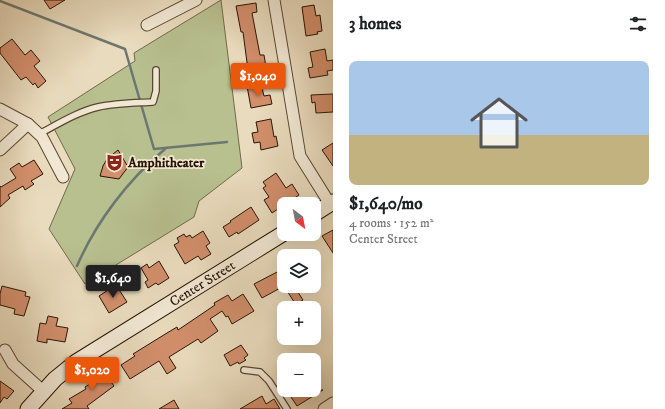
<!DOCTYPE html>
<meta charset="utf-8">
<style>
:root{--surface:#fff;--page:#f6f6f6;--text:#202124;--muted:#757577;--accent:#ea580c}
body{margin:0;font-family:"IM FELL DW Pica",serif;background:var(--page);color:var(--text);height:100vh;display:flex;flex-direction:column;font-size:15px;white-space:nowrap}
*{box-sizing:border-box;margin:0}
p{font-size:13px;color:var(--muted)}
.icon{flex:none;width:22px;height:22px;fill:none;stroke:currentColor;stroke-width:2;stroke-linecap:round;stroke-linejoin:round}
.map{position:relative;flex:1;overflow:hidden}
.panel{display:flex;flex-direction:column;background:var(--surface);width:332px}
.panel>*{flex:none}
.needle{width:26px;rotate:148deg}
.controls{position:absolute;left:277px;top:197px;display:grid;gap:8px}
.controls a{display:grid;place-items:center;width:44px;height:44px;border-radius:8px;background:var(--surface);box-shadow:0 4px 16px #0002;font-size:20px}
.price{position:absolute;translate:-50% -34px;padding:0 9px;border-radius:4px;background:var(--accent);color:#fff;font-size:13px;line-height:26px;filter:drop-shadow(0 1px 2px #0008)}
.price::after{content:'';position:absolute;left:50%;top:24px;width:12px;height:9px;margin-left:-6px;background:inherit;clip-path:polygon(0 0,100% 0,50% 100%)}
.price.active{background:#222;color:#fff}
ul{padding:0;list-style:none}
li{display:grid;align-content:center;gap:8px;height:212px;padding:0 16px}
li span{display:grid;place-items:center;height:124px;border-radius:8px;color:#555}
li>.icon{margin-inline-start:auto}
span .icon{width:72px;height:72px;fill:#fffc;stroke-width:1}
li b{font-size:17px}
h2{display:flex;justify-content:space-between;align-items:center;height:48px;padding:0 16px;font-size:17px}
main{display:flex;flex:1;min-height:0}
.map>svg:first-child{display:block}
.green{fill:#b8c090;stroke:#706a4a}
.lines{fill:none;stroke-linecap:round;stroke-linejoin:round}
.stream{stroke:#6c7770;stroke-width:2.5}
.building{fill:#d28f6c;stroke:#281403}
.lane-casing{stroke:#584632;stroke-width:8}
.street-casing{stroke:#584632;stroke-width:13}
.secondary-casing{stroke:#281403;stroke-width:17}
.lane{stroke:#f1e8d4;stroke-width:5.5}
.street{stroke:#f1e8d4;stroke-width:11}
.secondary{stroke:#f1e8d4;stroke-width:15}
.labels{text-anchor:middle;stroke-width:3.5;stroke-linejoin:round;paint-order:stroke}
.poi-label{font-size:14px;font-weight:bold;fill:#281403;stroke:#f1e8d4;text-anchor:start}
.street-label{font-size:14px;fill:#281403;stroke:#f1e8d4}
</style>
<main>
<div class="map">
<svg width="333" height="409" viewBox="0 0 333 409">
<rect width="100%" height="100%" fill="#e9dbbd"/>
<filter id="stains"><feTurbulence type="fractalNoise" baseFrequency=".005" numOctaves="4"/><feColorMatrix values="0 0 0 0 .2 0 0 0 0 .09 0 0 0 0 .02 0 0 0 .5 -.17"/></filter>
<radialGradient id="worn" r=".72"><stop offset=".6" stop-color="#630" stop-opacity="0"/><stop offset="1" stop-color="#630" stop-opacity=".3"/></radialGradient>
<polygon class="green" points="221,0 242,168 199,201 194,217 85,284 49,229 75,169 48,117 135,61 134,53"/>
<g class="lines">
<g class="stream">
<polyline points="0,1 125,49 154,149 227,142"/>
<path d="M77 266C96 222 128 180 165 149"/>
</g>
</g>
<g class="building">
<polygon points="44,0 65,0 50,9"/>
<polygon points="256,3 257,12 252,13 260,55 264,55 266,67 248,70 243,32 241,32 236,6"/>
<polygon points="314,5 316,16 320,15 322,31 317,32 318,34 306,36 302,7"/>
<polygon points="12,39 25,55 31,50 40,61 34,66 46,81 38,88 35,83 33,85 26,77 21,80 0,53 0,48"/>
<polygon points="325,49 327,61 333,60 333,70 327,71 328,75 310,78 308,68 313,67 310,52"/>
<polygon points="261,84 264,96 270,95 272,104 251,108 247,86"/>
<polygon points="333,94 333,112 316,113 315,102 312,103 311,95"/>
<polygon points="271,119 274,137 276,136 278,146 261,150 260,142 254,143 252,133 258,132 256,122"/>
<polygon points="333,143 333,166 322,150"/>
<polygon points="118,150 128,167 119,179 100,176 103,166 107,159"/>
<polygon points="34,160 43,174 31,181 34,184 25,190 23,186 8,195 10,198 0,207 0,186 1,187 16,178 10,169 19,163 22,167"/>
<polygon points="276,173 286,188 292,184 299,195 272,213 264,200 269,197 263,188 266,186 263,182"/>
<polygon points="251,207 259,220 238,234 237,232 229,237 223,227 231,222 230,221"/>
<polygon points="333,230 333,253 322,236"/>
<polygon points="203,231 210,243 206,246 211,254 201,260 198,256 185,264 174,245 179,242 177,238 184,234 186,237 190,235 192,238"/>
<polygon points="159,261 169,278 158,285 156,283 148,288 145,282 148,280 141,268 147,264 149,268"/>
<polygon points="279,271 284,281 284,286 262,298 254,284"/>
<polygon points="116,285 127,302 109,313 99,296"/>
<polygon points="2,286 26,292 25,296 30,297 24,316 14,314 15,309 0,305 0,294"/>
<polygon points="284,286 294,286 303,300 296,305"/>
<polygon points="243,294 254,311 232,324 228,316 226,317 222,311 210,319 218,331 201,343 198,339 169,357 176,368 167,374 159,361 130,379 121,365 135,356 133,354 167,333 177,327 178,330 215,305 214,303 228,295 232,301"/>
<polygon points="48,316 58,318 56,326 68,328 65,342 47,339 47,343 37,341 40,323 46,324"/>
<polygon points="241,345 248,355 244,358 246,360 239,364 238,362 230,366 224,355"/>
<polygon points="107,368 113,376 109,379 114,386 87,406 89,409 62,409 72,403 69,399 86,389 85,387 96,380 94,377"/>
<polygon points="0,381 14,391 7,399 4,397 0,403"/>
<polygon points="303,390 323,390 297,406 291,397"/>
<polygon points="262,396 266,404 274,399 280,409 240,409"/>
<polygon points="174,400 179,409 159,409"/>
</g>
<g class="lines">
<defs>
<g id="lane">
<path d="M39 134C58 124 77 112 98 107 116 103 135 103 153 102L156 91V70"/>
<polyline points="244,370 260,372 269,381 287,409"/>
</g>
<g id="street">
<polyline points="274,0 300,156 330,204"/>
<polyline points="147,25 196,0"/>
<polyline points="0,109 28,124 42,137 63,177"/>
<polyline points="0,150 28,124"/>
<polyline points="5,350 13,364 43,391"/>
<polyline points="324,409 333,403"/>
</g>
<g id="secondary">
<polyline points="314,214 333,202"/>
<polyline points="28,409 55,379 76,362 284,233"/>
</g>
</defs>
<use href="#lane" class="lane-casing"/>
<use href="#street" class="street-casing"/>
<use href="#secondary" class="secondary-casing"/>
<use href="#lane" class="lane"/>
<use href="#street" class="street"/>
<use href="#secondary" class="secondary"/>
</g>
<defs>
<symbol id="theatre-bare" viewBox="-9 -9 18 18"><path d="M-5-5.5Q0-4 5-5.5V0Q5 5 0 6Q-5 5-5 0ZM-3.3-2.5H-1v1.5H-3.3ZM1-2.5H3.3v1.5H1ZM-2.8 1Q0 5.5 2.8 1Z" fill="#8f2418" stroke="#f1e8d4" stroke-width="2.5" paint-order="stroke"/></symbol>
</defs>
<g fill-rule="evenodd">
<use href="#theatre-bare" x="102" y="150" width="25" height="25"/>
</g>
<g class="labels">
<g class="poi-label">
<text x="128" y="167">Amphitheater</text>
</g>
<g class="street-label">
<text transform="translate(202 283) rotate(-32)" y="5">Center Street</text>
</g>
</g>
<rect width="100%" height="100%" filter="url(#stains)"/>
<rect width="100%" height="100%" fill="url(#worn)"/>
</svg>
<div class="controls">
<a><svg class="needle" viewBox="-14 -14 28 28"><path d="M0-13l5 13h-10z" fill="#e53935"/><path d="M0 13l5-13h-10z" fill="#757577"/></svg></a>
<a><svg class="icon" aria-label="layers" viewBox="0 0 24 24"><path d="M12 4l9 5-9 5-9-5zM3 14l9 5 9-5"/></svg></a>
<a>+</a>
<a>−</a>
</div>
<b class="price" style="left:258px;top:97px">$1,040</b>
<b class="price active" style="left:113px;top:299px">$1,640</b>
<b class="price" style="left:92px;top:391px">$1,020</b>
</div>
<section class="panel">
<h2>3 homes<svg class="icon" aria-label="filters" viewBox="0 0 24 24"><path d="M4 7h16M4 17h16"/><circle cx="9" cy="7" r="2"/><circle cx="15" cy="17" r="2"/></svg></h2>
<ul>
<li><span style="background:linear-gradient(#a9c7e8 60%,#c2b280 0)"><svg class="icon" aria-label="home" viewBox="0 0 24 24"><path d="M3 11l9-7 9 7M6 9v11h12V9"/></svg></span><div><b>$1,640/mo</b><p>4 rooms · 152 m²</p><p>Center Street</p></div></li>
</ul>
</section>
</main>
